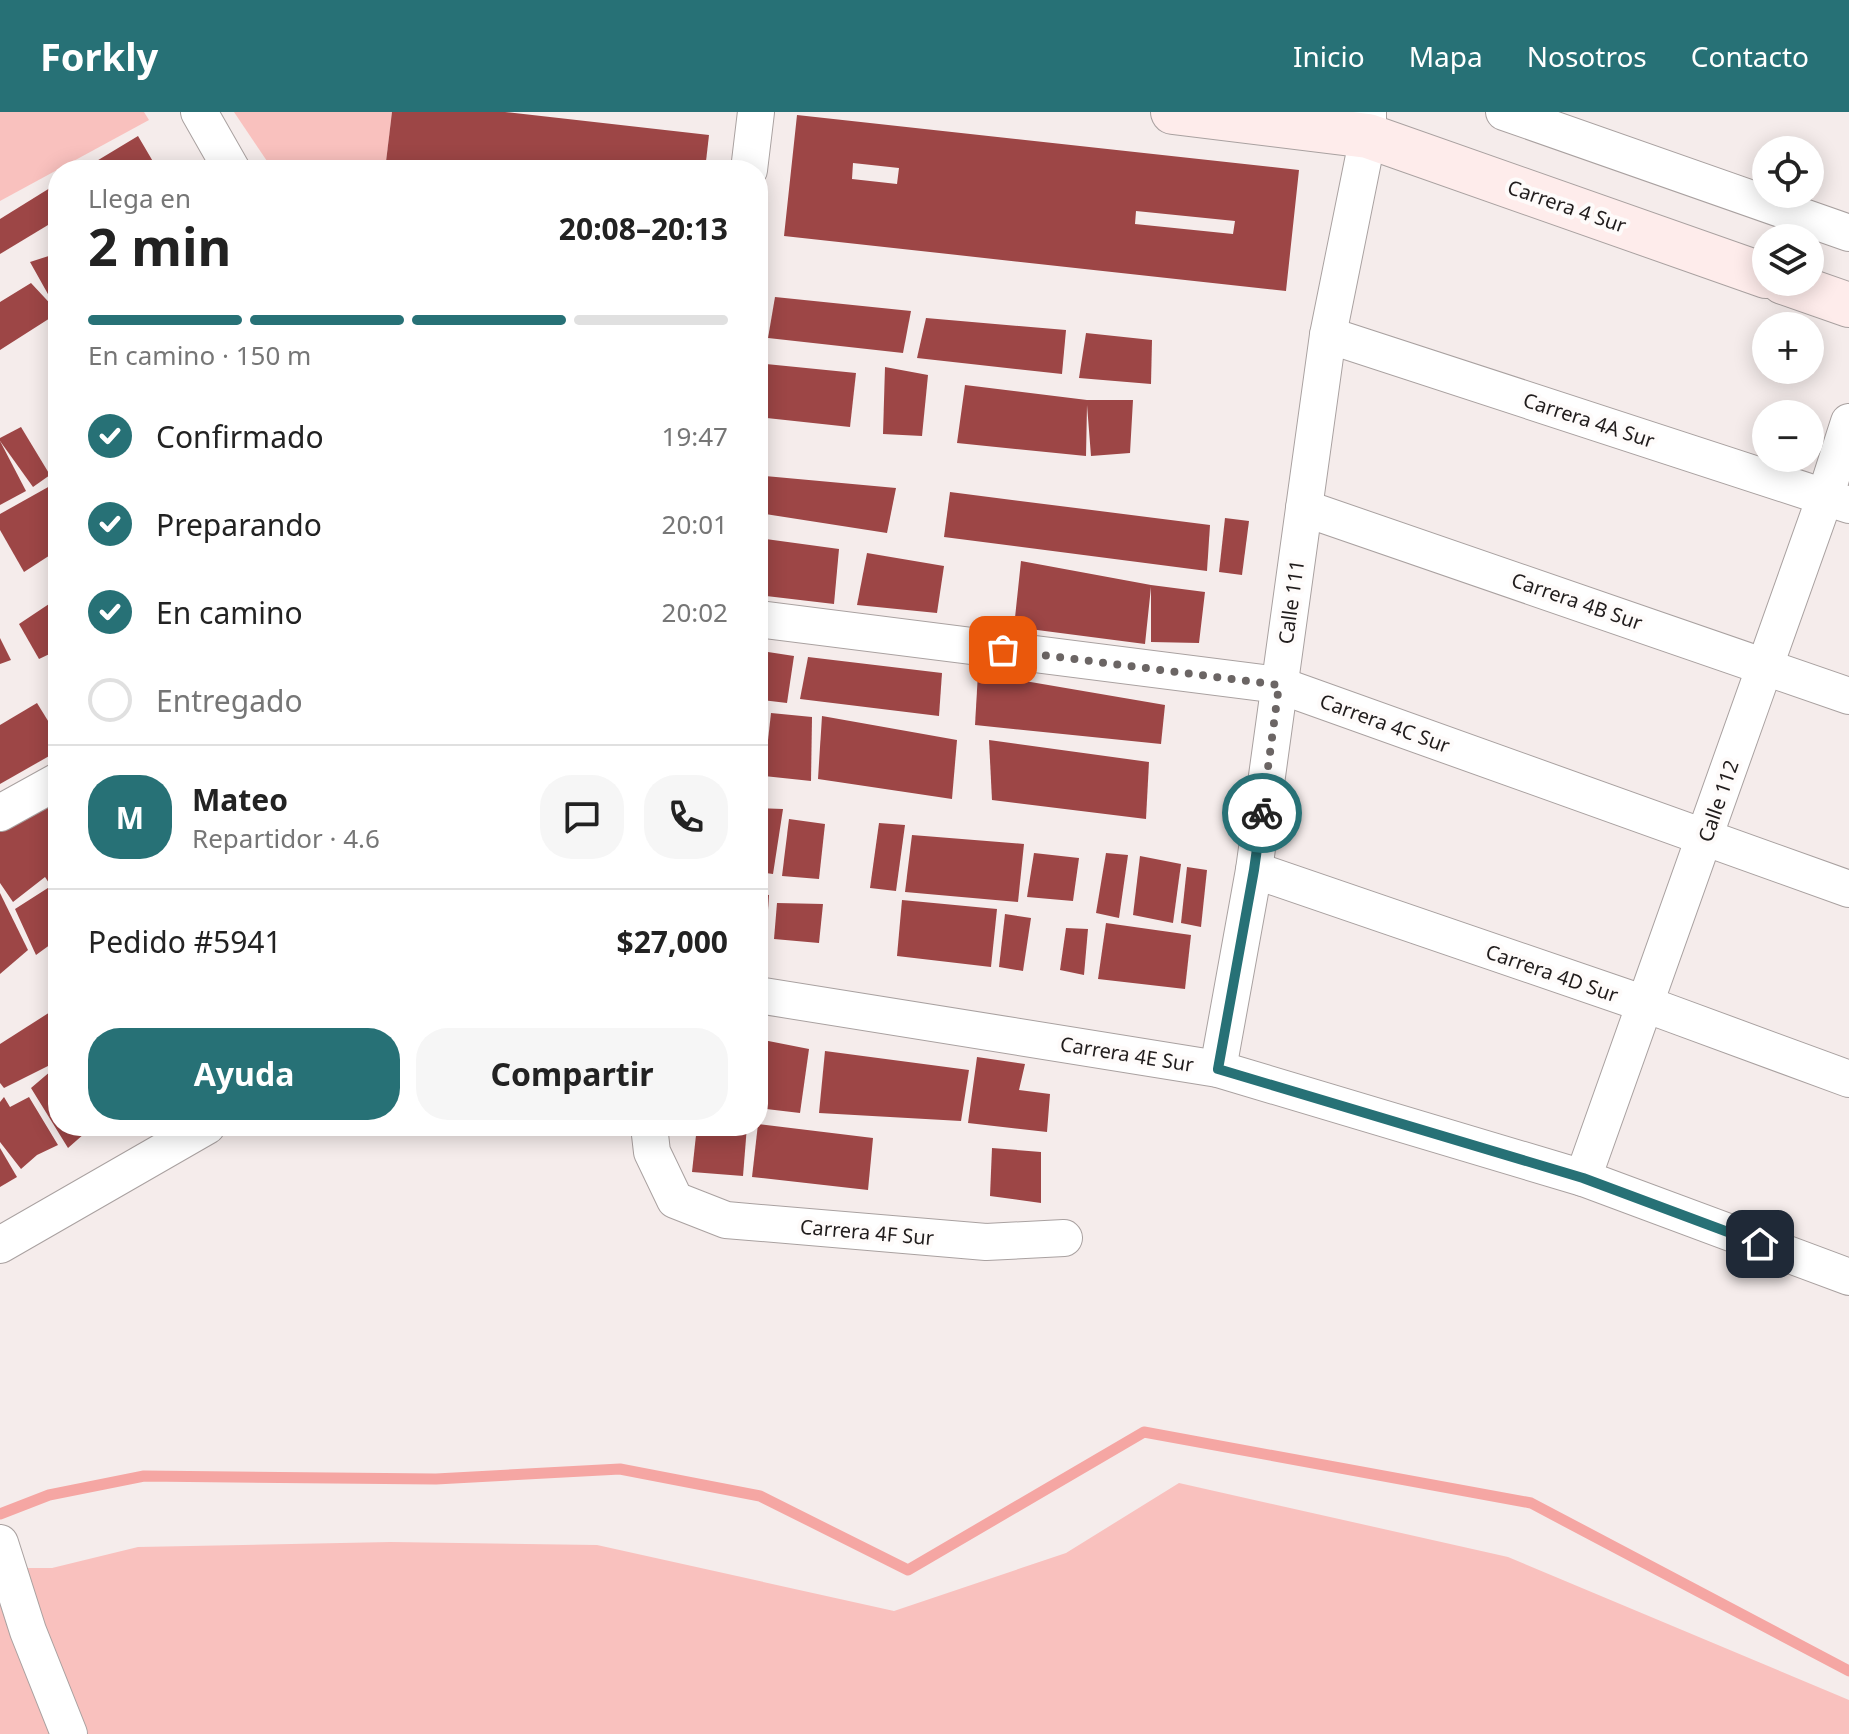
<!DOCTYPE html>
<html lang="es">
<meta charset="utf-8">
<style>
:root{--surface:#fff;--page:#f6f6f6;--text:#222;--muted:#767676;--line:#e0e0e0;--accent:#277176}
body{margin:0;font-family:"Noto Sans",sans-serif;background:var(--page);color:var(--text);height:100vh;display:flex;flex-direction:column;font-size:30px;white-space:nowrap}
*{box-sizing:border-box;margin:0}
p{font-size:26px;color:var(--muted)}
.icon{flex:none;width:44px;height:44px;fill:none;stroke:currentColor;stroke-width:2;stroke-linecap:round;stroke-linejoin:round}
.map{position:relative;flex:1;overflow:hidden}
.sheet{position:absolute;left:48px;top:48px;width:720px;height:976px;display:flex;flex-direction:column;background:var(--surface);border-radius:32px;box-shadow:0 4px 20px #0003}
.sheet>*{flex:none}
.buttons{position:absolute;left:1752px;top:24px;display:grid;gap:16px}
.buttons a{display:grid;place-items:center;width:72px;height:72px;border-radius:50%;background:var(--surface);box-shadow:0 4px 20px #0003;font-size:40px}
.pin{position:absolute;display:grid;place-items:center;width:68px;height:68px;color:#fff;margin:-34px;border-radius:16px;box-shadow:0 4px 12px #0006}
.courier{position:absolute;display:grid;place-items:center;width:80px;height:80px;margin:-40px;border:6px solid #277176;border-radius:50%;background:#fff;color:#222;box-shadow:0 2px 10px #0007}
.headline em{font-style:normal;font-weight:700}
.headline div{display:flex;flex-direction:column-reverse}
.headline{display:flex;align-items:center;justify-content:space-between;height:136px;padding:0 40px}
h1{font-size:52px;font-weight:700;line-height:60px}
.bar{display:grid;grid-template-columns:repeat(4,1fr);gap:12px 8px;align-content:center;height:96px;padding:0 40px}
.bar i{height:10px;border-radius:6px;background:var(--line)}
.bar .current{background:var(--accent)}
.bar p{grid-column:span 4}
.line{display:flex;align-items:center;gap:20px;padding:0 40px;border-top:2px solid var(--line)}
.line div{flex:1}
.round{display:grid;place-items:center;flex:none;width:84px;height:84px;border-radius:32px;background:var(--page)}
ol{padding:0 40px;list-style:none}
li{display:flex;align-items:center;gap:24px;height:88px}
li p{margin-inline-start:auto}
li .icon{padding:8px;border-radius:50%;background:var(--accent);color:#fff;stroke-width:4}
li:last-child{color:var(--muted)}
li i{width:44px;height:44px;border:4px solid var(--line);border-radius:50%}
.action{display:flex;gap:16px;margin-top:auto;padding:16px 40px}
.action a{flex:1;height:92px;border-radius:32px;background:var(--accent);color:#fff;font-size:32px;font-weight:700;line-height:92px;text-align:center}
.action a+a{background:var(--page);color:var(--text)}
header{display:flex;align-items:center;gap:48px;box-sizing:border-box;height:112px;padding:0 40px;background:var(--accent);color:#fff}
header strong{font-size:38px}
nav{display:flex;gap:44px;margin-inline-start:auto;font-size:28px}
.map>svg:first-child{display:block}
</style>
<header>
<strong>Forkly</strong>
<nav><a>Inicio</a><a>Mapa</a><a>Nosotros</a><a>Contacto</a></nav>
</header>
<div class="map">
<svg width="1849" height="1622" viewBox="0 0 1849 1622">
<rect width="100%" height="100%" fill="#f5eceb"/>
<g fill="#f9c1be">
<path d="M0,0H144L149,8L0,89Z"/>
<path d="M234,0H392L385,58H273Z"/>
<path d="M1179,1371L1508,1445L1849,1588V1622H0V1456H52L138,1435L391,1430L597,1433L894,1499L1066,1441Z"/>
</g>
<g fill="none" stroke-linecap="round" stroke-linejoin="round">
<path stroke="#f5a6a3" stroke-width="11" d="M0,1402L49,1383L144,1364L436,1367L620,1357L760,1384L908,1458L1144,1320L1531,1391L1849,1559"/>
</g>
<g fill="#9d4646" fill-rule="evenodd">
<path d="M392,0H505L709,23L705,58H385Z"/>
<path d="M797,3L1299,58L1286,179L784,124ZM853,51L899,56L897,72L852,67ZM1136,99L1235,109L1233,122L1135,112Z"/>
<path d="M138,24L158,58H80L90,53Z"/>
<path d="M58,71V107L0,142V107Z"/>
<path d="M58,141V201L0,238V190L31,171L58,200L30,150Z"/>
<path d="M775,185L911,199L903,241L768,226Z"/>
<path d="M926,206L1066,218L1062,262L917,246Z"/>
<path d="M1086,221L1152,228L1151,272L1079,266Z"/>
<path d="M766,252L856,261L850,315L758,305Z"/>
<path d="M885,255L928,263L922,324L883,322Z"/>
<path d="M965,273L1087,288H1133L1130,341L1091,344L1087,293L1086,344L957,331Z"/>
<path d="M21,315L50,363L33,375L0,329V326Z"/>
<path d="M0,329L26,379L0,393Z"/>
<path d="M765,364L896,376L887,421L758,401V384Z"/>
<path d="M50,374L58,389V438L24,460L0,418V402Z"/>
<path d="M950,380L1210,413L1207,459L944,425Z"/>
<path d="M1225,406L1249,409L1242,463L1219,460Z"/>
<path d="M758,426L839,437L834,492L758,483Z"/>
<path d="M867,441L944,454L937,501L857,493Z"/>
<path d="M1021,449L1151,473L1205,480L1199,531L1151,530V475L1145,532L1014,515Z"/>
<path d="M58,486V538L39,547L19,512Z"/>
<path d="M0,526L11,548L0,552Z"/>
<path d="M768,540L794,544L787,591L762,588Z"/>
<path d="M808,545L942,561L939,604L800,587Z"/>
<path d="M978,561L1165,593L1161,632L975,613Z"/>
<path d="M37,591L58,625V639L0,672V613Z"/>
<path d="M771,601L812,605L811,669L764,664Z"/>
<path d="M822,604L957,628L952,687L818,667Z"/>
<path d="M989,628L1149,650L1146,707L992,688Z"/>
<path d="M58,682V711L52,719L58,734V756L48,763L58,759V827L36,843L15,797L51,774L45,765L13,790L0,771V719Z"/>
<path d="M758,696L783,697L773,762L758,760Z"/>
<path d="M789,707L825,712L819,767L782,764Z"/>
<path d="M879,711L905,713L896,779L870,776Z"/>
<path d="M912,723L1024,732L1018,790L905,780Z"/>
<path d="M1034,741L1079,746L1073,789L1027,785Z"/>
<path d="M1106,741L1128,743L1119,806L1096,801Z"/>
<path d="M1140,744L1181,752L1173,811L1133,803Z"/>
<path d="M1187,755L1207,758L1201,815L1181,811Z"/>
<path d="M0,781L28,838L0,862Z"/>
<path d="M758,782L769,783L766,829L758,828Z"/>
<path d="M902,788L997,797L991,855L897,844Z"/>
<path d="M777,791L823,792L819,831L774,827Z"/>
<path d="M1005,802L1031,806L1023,859L999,855Z"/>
<path d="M1106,811L1191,823L1185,877L1098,867Z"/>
<path d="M1066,816L1088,817L1084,863L1060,858Z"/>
<path d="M58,895V949L4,976L0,971V932Z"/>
<path d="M758,927L809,937L800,1001L758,996Z"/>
<path d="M825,939L969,958L961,1009L819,1001Z"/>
<path d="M977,945L1025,952L1019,978L1050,982L1047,1020L968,1011Z"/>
<path d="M58,953V1014H93L68,1036L31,976Z"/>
<path d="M4,985L10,995L29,985L58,1033L37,1043L21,1057L0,1030V990Z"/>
<path d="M758,1012L873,1026L868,1078L752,1065Z"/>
<path d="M697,1014H747L743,1064L692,1060Z"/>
<path d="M0,1036L17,1065L0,1075Z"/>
<path d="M992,1036L1041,1040V1091L990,1084Z"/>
</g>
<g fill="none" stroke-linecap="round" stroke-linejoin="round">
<g stroke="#a9a1a0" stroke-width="38">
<g id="street">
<path d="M199,0L232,58"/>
<path d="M1504,0L1849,121"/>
<path d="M749,58L756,0"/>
<path d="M1328,223L1849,393"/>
<path d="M1304,396L1849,584"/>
<path d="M758,507L1279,573L1849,777"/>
<path d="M0,701L58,669"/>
<path d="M1254,758L1645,892L1849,967"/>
<path d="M758,883L1218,957L1583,1066L1849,1165"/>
<path d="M1218,957L1254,758L1328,223L1368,24V0"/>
<path d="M649,1014L652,1040L675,1088L726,1108L986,1130L1064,1126"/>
<path d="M1583,1066L1825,385L1849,310"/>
<path d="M0,1133L207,1014"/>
<path d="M0,1431L28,1519L69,1622"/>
</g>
</g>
<g stroke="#a9a1a0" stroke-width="46">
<g id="secondary">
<path d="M1173,0L1368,24L1766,164"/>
<path d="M1783,170L1849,193"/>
</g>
</g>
<use href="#street" stroke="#fff" stroke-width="36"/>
<use href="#secondary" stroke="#feeceb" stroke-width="44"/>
</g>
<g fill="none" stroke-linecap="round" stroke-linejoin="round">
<path stroke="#6b6564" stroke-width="8" stroke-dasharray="0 14.4" d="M1003,538L1279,573L1262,701"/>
<path stroke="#277176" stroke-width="10" d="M1262,701L1254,758L1218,957L1583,1066L1760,1132"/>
</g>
<g text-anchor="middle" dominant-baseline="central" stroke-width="8" stroke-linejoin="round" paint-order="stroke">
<g font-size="20" fill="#201c1c" stroke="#fefbfa">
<text transform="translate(1567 94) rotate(19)">Carrera 4 Sur</text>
<text transform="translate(1589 308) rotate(18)">Carrera 4A Sur</text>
<text transform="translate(1577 489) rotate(19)">Carrera 4B Sur</text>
<text transform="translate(1291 490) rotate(-82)">Calle 111</text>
<text transform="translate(1385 611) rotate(20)">Carrera 4C Sur</text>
<text transform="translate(1718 689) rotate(-71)">Calle 112</text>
<text transform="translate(1552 861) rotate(19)">Carrera 4D Sur</text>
<text transform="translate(1127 942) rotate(9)">Carrera 4E Sur</text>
<text transform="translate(867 1120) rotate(5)">Carrera 4F Sur</text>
</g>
</g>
</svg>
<div class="buttons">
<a><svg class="icon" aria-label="locate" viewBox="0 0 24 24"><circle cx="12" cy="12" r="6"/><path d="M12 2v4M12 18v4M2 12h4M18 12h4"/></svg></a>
<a><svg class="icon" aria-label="layers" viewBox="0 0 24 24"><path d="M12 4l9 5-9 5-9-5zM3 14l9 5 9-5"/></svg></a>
<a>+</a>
<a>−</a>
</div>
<div class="pin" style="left:1003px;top:538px;background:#ea580c"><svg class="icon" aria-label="bag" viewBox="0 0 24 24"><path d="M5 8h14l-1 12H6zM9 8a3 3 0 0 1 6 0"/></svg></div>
<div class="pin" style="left:1760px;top:1132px;background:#1f2937"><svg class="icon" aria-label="home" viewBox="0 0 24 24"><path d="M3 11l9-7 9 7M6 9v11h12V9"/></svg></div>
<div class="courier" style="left:1262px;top:701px"><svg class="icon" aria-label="bike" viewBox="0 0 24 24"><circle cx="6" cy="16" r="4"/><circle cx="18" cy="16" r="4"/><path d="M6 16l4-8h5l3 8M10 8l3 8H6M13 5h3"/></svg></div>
<section class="sheet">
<div class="headline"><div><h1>2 min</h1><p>Llega en</p></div><em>20:08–20:13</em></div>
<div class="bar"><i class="current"></i><i class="current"></i><i class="current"></i><i></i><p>En camino · 150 m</p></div>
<ol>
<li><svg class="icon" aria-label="check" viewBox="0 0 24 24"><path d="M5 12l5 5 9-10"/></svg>Confirmado<p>19:47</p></li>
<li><svg class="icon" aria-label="check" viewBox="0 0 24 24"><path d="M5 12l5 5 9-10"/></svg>Preparando<p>20:01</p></li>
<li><svg class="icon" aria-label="check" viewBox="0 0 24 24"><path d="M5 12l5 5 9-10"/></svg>En camino<p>20:02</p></li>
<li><i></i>Entregado</li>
</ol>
<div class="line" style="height:144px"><b class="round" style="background:var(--accent);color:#fff">M</b><div><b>Mateo</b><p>Repartidor · 4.6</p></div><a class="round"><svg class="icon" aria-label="chat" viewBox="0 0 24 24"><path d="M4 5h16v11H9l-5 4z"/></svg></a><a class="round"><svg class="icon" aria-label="phone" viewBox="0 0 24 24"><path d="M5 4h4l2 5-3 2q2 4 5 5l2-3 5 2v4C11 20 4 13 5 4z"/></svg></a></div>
<div class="line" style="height:104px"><div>Pedido #5941</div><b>$27,000</b></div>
<div class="action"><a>Ayuda</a><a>Compartir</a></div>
</section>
</div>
